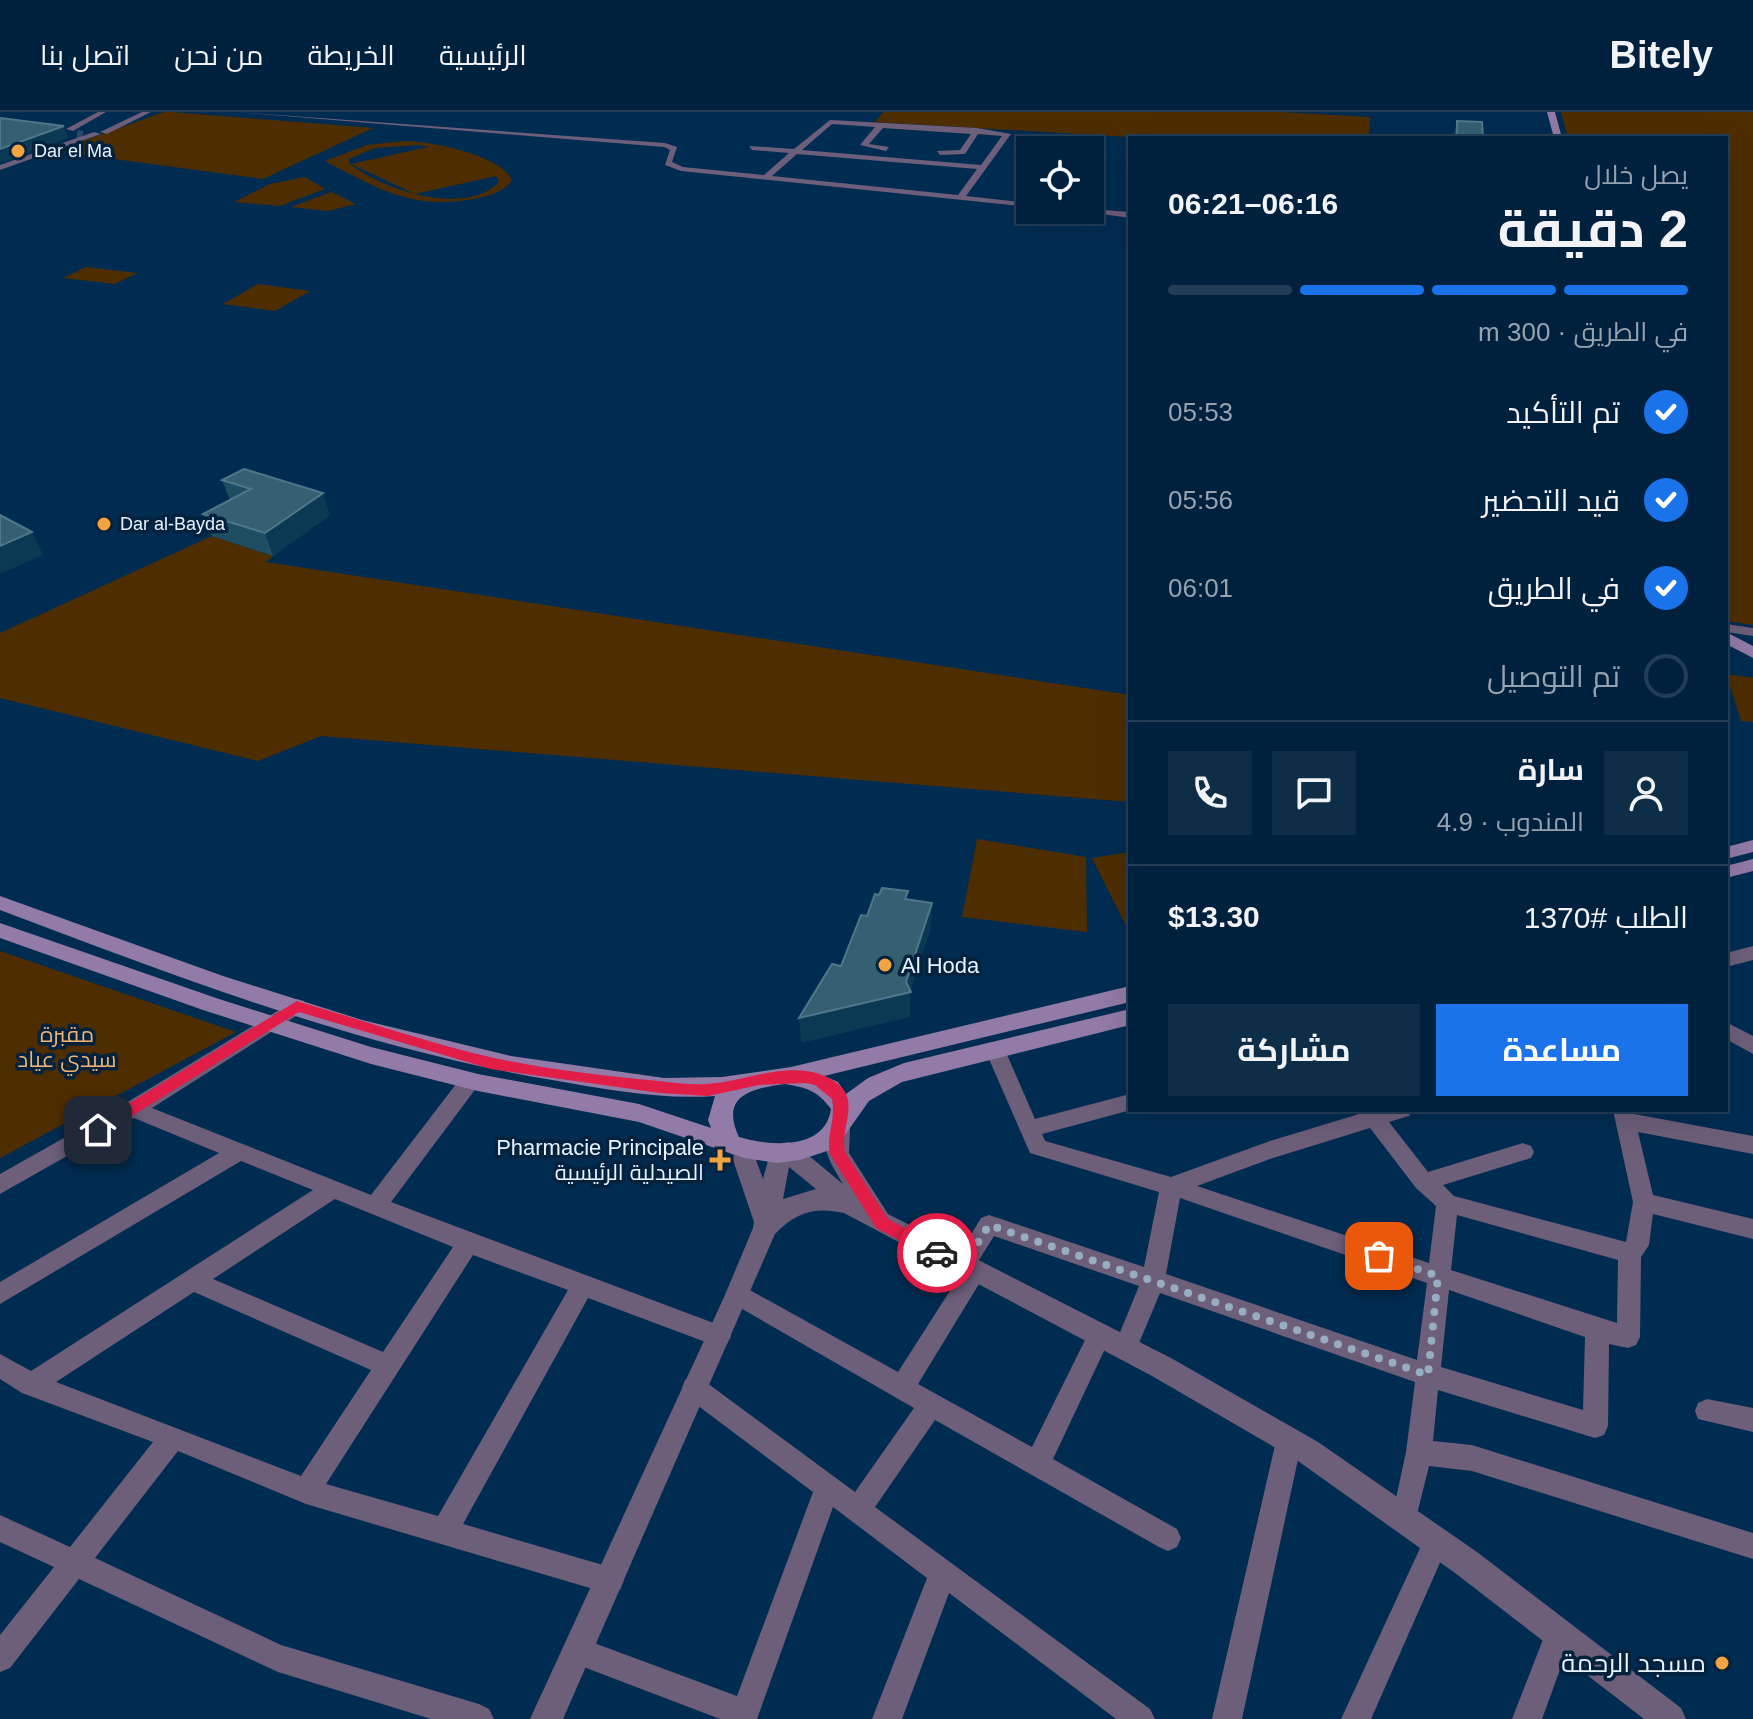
<!DOCTYPE html>
<html lang="ar">
<meta charset="utf-8">
<style>
:root{--surface:#00213d;--page:#0e2e48;--text:#f1f3f6;--muted:#95a3b0;--line:#223e57;--accent:#1a73e8}
body{margin:0;font-family:Arial,Cairo,sans-serif;background:var(--page);color:var(--text);direction:rtl;height:100vh;display:flex;flex-direction:column;font-size:30px;white-space:nowrap}
*{box-sizing:border-box;margin:0}
p{font-size:26px;color:var(--muted)}
.icon{flex:none;width:44px;height:44px;fill:none;stroke:currentColor;stroke-width:2;stroke-linecap:round;stroke-linejoin:round}
.map{position:relative;flex:1;overflow:hidden;direction:ltr}
.sheet{position:absolute;left:1128px;top:24px;width:600px;height:976px;display:flex;flex-direction:column;background:var(--surface);border-radius:0px;box-shadow:0 8px 32px #0002,0 0 0 2px var(--line);direction:rtl}
.sheet>*{flex:none}
.buttons{position:absolute;left:1016px;top:24px;display:grid;gap:16px}
.buttons a{display:grid;place-items:center;width:88px;height:88px;border-radius:0px;background:var(--surface);box-shadow:0 8px 32px #0002,0 0 0 2px var(--line);font-size:40px}
.pin{position:absolute;display:grid;place-items:center;width:68px;height:68px;color:#fff;margin:-34px;border-radius:16px;box-shadow:0 4px 12px #0006}
.courier{position:absolute;display:grid;place-items:center;width:80px;height:80px;margin:-40px;border:6px solid #e11d48;border-radius:50%;background:#fff;color:#222;box-shadow:0 2px 10px #0007}
.overview em{font-style:normal;font-weight:700}
.overview div{display:flex;flex-direction:column-reverse}
.overview{display:flex;align-items:center;justify-content:space-between;height:136px;padding:0 40px}
h1{font-size:52px;font-weight:700;line-height:60px}
.bar{display:grid;grid-template-columns:repeat(4,1fr);gap:12px 8px;align-content:center;height:96px;padding:0 40px}
.bar i{height:10px;border-radius:6px;background:var(--line)}
.bar .current{background:var(--accent)}
.bar p{grid-column:span 4}
.line{display:flex;align-items:center;gap:20px;padding:0 40px;border-top:2px solid var(--line)}
.line div{flex:1}
.round{display:grid;place-items:center;flex:none;width:84px;height:84px;border-radius:0px;background:var(--page)}
ol{padding:0 40px;list-style:none}
li{display:flex;align-items:center;gap:24px;height:88px}
li p{margin-inline-start:auto}
li .icon{padding:8px;border-radius:50%;background:var(--accent);color:#fff;stroke-width:4}
li:last-child{color:var(--muted)}
li i{width:44px;height:44px;border:4px solid var(--line);border-radius:50%}
.primary-button{display:flex;gap:16px;margin-top:auto;padding:16px 40px}
.primary-button a{flex:1;height:92px;border-radius:0px;background:var(--accent);color:#fff;font-size:32px;font-weight:700;line-height:92px;text-align:center}
.primary-button a+a{background:var(--page);color:var(--text)}
header{display:flex;align-items:center;gap:48px;box-sizing:border-box;height:112px;padding:0 40px;background:var(--surface);border-bottom:2px solid var(--line)}
header strong{font-size:38px}
nav{display:flex;gap:44px;margin-inline-start:auto;font-size:28px}
.map>svg:first-child{display:block}
</style>
<header>
<strong>Bitely</strong>
<nav><a>الرئيسية</a><a>الخريطة</a><a>من نحن</a><a>اتصل بنا</a></nav>
</header>
<div class="map">
<svg width="1753" height="1607" viewBox="0 0 1753 1607">
<rect width="100%" height="100%" fill="#002c51"/>
<g fill="#4e2e00" fill-rule="evenodd">
<path d="M164,0H172L373,16L263,67L55,39Z"/>
<path d="M883,0H1281L1370,5L1369,26H1145L875,10Z"/>
<path d="M1561,0H1753V513L1726,509V26H1568Z"/>
<path d="M404,29C430,29 501,43 512,68C504,81 488,84 474,87C412,98 378,77 325,49L367,33ZM418,33L429,35H428L351,52L415,82L496,64L499,70C465,106 380,77 349,51V47L375,36Z"/>
<path d="M305,65L325,77L280,94L234,90L270,72Z"/>
<path d="M331,80L356,92L328,99L291,95Z"/>
<path d="M86,155L137,161L115,172L63,166Z"/>
<path d="M258,172L310,179L275,199L223,192Z"/>
<path d="M212,424L273,444L266,450L1130,583V690L321,624L258,649L0,586V521Z"/>
<path d="M1726,562L1753,566V610L1741,609Z"/>
<path d="M977,727L1086,745L1087,820L962,805Z"/>
<path d="M1130,740V822L1092,746Z"/>
<path d="M0,839L236,920L0,1046Z"/>
</g>
<g fill="none" stroke-linecap="round" stroke-linejoin="round">
<path stroke="#234a6b" stroke-width="8" stroke-dasharray="8 4" stroke-linecap="butt" d="M77,22L83,23"/>
<g fill="#6d5e7a" fill-rule="evenodd">
<path d="M98,0H106L73,19L66,17Z"/>
<path d="M142,0H151L107,22L100,20Z"/>
<path d="M236,0L665,31L677,35L672,50L683,55L764,63L789,41L752,38L749,34L794,37L830,8L977,16L1011,22L966,84L1030,91V95L681,59L665,53L670,38L664,35ZM832,12L875,15L860,33L886,39L889,35L869,32L883,16L971,22L960,38L937,39L940,43L965,42L978,22L1002,24L981,53L802,38ZM797,42L977,57L958,83L772,64Z"/>
<path d="M94,20L101,22L0,58V53Z"/>
<path d="M1090,97L1130,100V106L1074,98Z"/>
<path d="M1726,512L1753,516V524L1726,520Z"/>
<path d="M1753,834V848L1726,855V841Z"/>
<path d="M297,887L304,889L307,894L304,899L152,996L371,1083L463,963L470,961L477,963L480,969L477,975L391,1090L727,1216L731,1224L727,1232L719,1235L588,1186L463,1412L620,1458L624,1468L620,1478L610,1482L306,1392L178,1339L95,1446L281,1533L479,1592L489,1597L494,1607H431L278,1560L79,1467L10,1556L0,1560V1523L54,1455L0,1430V1403L70,1435L153,1330L22,1281L0,1267V1242L31,1259L313,1078L241,1049L0,1192V1170L219,1041L134,1006L0,1082V1062L126,991ZM335,1087L453,1135L383,1240L213,1167ZM473,1143L568,1178L438,1404L326,1372ZM194,1180L371,1258L301,1364L56,1270Z"/>
<path d="M1726,910L1753,924V942L1726,927Z"/>
<path d="M995,930L1002,933L1005,938L1035,1007L1130,982L1131,998L1042,1022L1045,1029L1171,1065L1270,1029L1359,1002L1358,998H1412L1409,1004L1389,1010L1428,1060L1523,1031L1531,1034L1534,1040L1531,1046L1443,1073L1454,1084L1626,1130L1633,1090L1613,998H1633L1634,1002L1753,1024V1042L1638,1020L1653,1083L1753,1107V1127L1653,1102L1649,1133L1641,1145L1640,1225L1636,1233L1628,1236L1609,1232L1608,1314L1604,1323L1595,1326L1438,1278L1433,1329L1472,1333L1753,1421V1447L1472,1359L1429,1354L1414,1414L1405,1418L1396,1414L1392,1405L1406,1340L1415,1270L1160,1181L1134,1243L1126,1246L1118,1243L1114,1235L1139,1174L994,1124L977,1151L982,1153L985,1160L982,1167L918,1272L1032,1335L1092,1214L1100,1211L1108,1214L1112,1222L1053,1347L1177,1417L1181,1426L1177,1435L1168,1439L1159,1435L935,1308L875,1395L1150,1597L1155,1607H1116L949,1481L902,1607H872L927,1466L833,1395L757,1607H720L568,1549L564,1539L568,1529L578,1525L737,1584L813,1380L685,1284L682,1276L685,1268L694,1264L703,1268L855,1380L914,1296L730,1190L726,1183L730,1176L738,1173L746,1176L898,1260L960,1163L955,1161L952,1154L981,1106L989,1103L1144,1155L1159,1080L1030,1041L985,938L988,933ZM1370,1016L1416,1076L1436,1094L1429,1151L1197,1074L1273,1046ZM1180,1086L1427,1171L1417,1248L1166,1162ZM1457,1103L1618,1148L1617,1211L1451,1158ZM1449,1178L1585,1225L1583,1298L1441,1255Z"/>
<path d="M1707,1287L1753,1296V1320L1698,1307L1695,1299L1698,1291Z"/>
<path d="M1289,1317L1298,1320L1302,1329L1242,1607H1212L1276,1329L1280,1320Z"/>
<path d="M1437,1415L1446,1419L1450,1428L1371,1607H1341L1428,1419Z"/>
<path d="M1559,1508L1569,1512L1573,1522L1542,1607H1512L1549,1512Z"/>
</g>
<path fill="#6d5e7a" fill-rule="evenodd" d="M838,1008L846,1010L850,1017L849,1041L888,1102L1171,1246L1318,1330L1477,1440L1681,1596L1686,1607H1644L1455,1461L1298,1349L1152,1264L844,1101C814,1094 795,1101 775,1122L563,1607H530L725,1183L753,1116L754,1110L729,1036L733,1029L741,1026L749,1029L763,1067L772,1034L788,1030L796,1033L843,1072C831,1052 818,1034 830,1010ZM789,1055L816,1077L783,1087Z"/>
<g fill="#927ba6" fill-rule="evenodd">
<path d="M1547,0H1555L1562,26H1554Z"/>
<path d="M1726,520L1753,534V546L1726,532Z"/>
<path d="M1753,728V740L1726,747V735Z"/>
<path d="M1753,747V759L1726,766V754Z"/>
<path d="M0,784L223,864L362,908L511,944L664,966L722,965L791,955L1130,874V890L824,964L838,970L846,982L868,966L904,951L1130,897V913L902,970L869,989L845,1023L830,1038L800,1048L777,1051L744,1046L639,1010L478,979L371,952L203,898L0,826V811L219,887L371,935L478,962L639,992L711,1016L708,1008L715,984C660,988 605,977 552,968C361,936 180,866 0,798ZM784,972C806,975 818,979 831,997C825,1039 770,1034 739,1025C720,984 750,977 784,972Z"/>
</g>
</g>
<g fill="#1e4e61">
<path d="M1457,9L1483,26H1453Z"/>
<path d="M222,368L330,403L273,444L212,424L203,402L230,388Z"/>
</g>
<g fill="#093953">
<path d="M64,14L68,26L0,51V37Z"/>
<path d="M323,381L330,403L273,444L265,421Z"/>
<path d="M32,420L43,443L0,462V434Z"/>
<path d="M932,791L931,816L910,880V905L801,931L799,906L906,870Z"/>
</g>
<g fill="#346072" stroke="#507788" stroke-width="2">
<path d="M0,6L64,14L0,37Z"/>
<path d="M1457,9L1482,10L1483,26H1457Z"/>
<path d="M244,357L323,381L265,421L203,402L251,377L222,368Z"/>
<path d="M0,403L32,420L0,434Z"/>
<path d="M882,776L908,779L905,787L932,791L906,870L911,880L799,906L832,852L841,854L861,803L867,804L875,782L879,783Z"/>
</g>
<path fill="#e11d48" d="M297,889C361,908 425,930 490,945C544,957 603,964 659,969C674,971 692,973 707,972C744,970 785,949 822,963C868,981 839,1011 845,1040L888,1107L943,1136L945,1141L937,1148L876,1116L830,1042C826,1021 836,1010 832,987L815,973L806,971L759,973L708,984L660,981L491,957L299,900L103,1022H92V1014Z"/>
<g fill="none" stroke-linecap="round" stroke-linejoin="round">
<path stroke="#96adc2" stroke-width="8" stroke-dasharray="0 14.4" d="M937,1141L963,1154L989,1113L1428,1263L1438,1164L1379,1144"/>
</g>
<g fill="#f3a442" stroke="#04223d" stroke-width="3">
<circle cx="18" cy="39" r="8"/>
<circle cx="104" cy="412" r="8"/>
<circle cx="885" cy="853" r="8"/>
<path d="M716 1036h8v8h8v8h-8v8h-8v-8h-8v-8h8z"/>
<circle cx="1722" cy="1551" r="8"/>
</g>
<g text-anchor="middle" dominant-baseline="central" stroke-width="7" stroke-linejoin="round" paint-order="stroke">
<g font-size="18" fill="#e7f3ff" stroke="#04223d" text-anchor="start">
<text x="34" y="39">Dar el Ma</text>
<text x="120" y="412">Dar al-Bayda</text>
</g>
<g font-size="22" fill="#e7f3ff" stroke="#04223d" text-anchor="start">
<text x="901" y="853">Al Hoda</text>
<text x="704" y="1035" text-anchor="end">Pharmacie Principale<tspan x="704" dy="25">الصيدلية الرئيسية</tspan></text>
</g>
<g font-size="22" fill="#f1b571" stroke="#04223d">
<text x="67" y="922">مقبرة<tspan x="67" dy="25">سيدي عياد</tspan></text>
</g>
<g font-size="26" fill="#e7f3ff" stroke="#04223d" text-anchor="end">
<text x="1706" y="1551">مسجد الرحمة</text>
</g>
</g>
</svg>
<div class="buttons">
<a><svg class="icon" aria-label="locate" viewBox="0 0 24 24"><circle cx="12" cy="12" r="6"/><path d="M12 2v4M12 18v4M2 12h4M18 12h4"/></svg></a>
</div>
<div class="pin" style="left:1379px;top:1144px;background:#ea580c"><svg class="icon" aria-label="bag" viewBox="0 0 24 24"><path d="M5 8h14l-1 12H6zM9 8a3 3 0 0 1 6 0"/></svg></div>
<div class="pin" style="left:98px;top:1018px;background:#1f2937"><svg class="icon" aria-label="home" viewBox="0 0 24 24"><path d="M3 11l9-7 9 7M6 9v11h12V9"/></svg></div>
<div class="courier" style="left:937px;top:1141px"><svg class="icon" aria-label="car" viewBox="0 0 24 24"><path d="M5 17H2v-5l4-1 3-4h7l3 4 3 1v5h-3M9 17h6M6 11h13"/><circle cx="7" cy="17" r="2"/><circle cx="17" cy="17" r="2"/></svg></div>
<section class="sheet">
<div class="overview"><div><h1>2 دقيقة</h1><p>يصل خلال</p></div><em>06:16–06:21</em></div>
<div class="bar"><i class="current"></i><i class="current"></i><i class="current"></i><i></i><p>في الطريق · 300 m</p></div>
<ol>
<li><svg class="icon" aria-label="check" viewBox="0 0 24 24"><path d="M5 12l5 5 9-10"/></svg>تم التأكيد<p>05:53</p></li>
<li><svg class="icon" aria-label="check" viewBox="0 0 24 24"><path d="M5 12l5 5 9-10"/></svg>قيد التحضير<p>05:56</p></li>
<li><svg class="icon" aria-label="check" viewBox="0 0 24 24"><path d="M5 12l5 5 9-10"/></svg>في الطريق<p>06:01</p></li>
<li><i></i>تم التوصيل</li>
</ol>
<div class="line" style="height:144px"><a class="round"><svg class="icon" aria-label="person" viewBox="0 0 24 24"><circle cx="12" cy="8" r="4"/><path d="M4 21q1-7 8-7t8 7"/></svg></a><div><b>سارة</b><p>المندوب · 4.9</p></div><a class="round"><svg class="icon" aria-label="chat" viewBox="0 0 24 24"><path d="M4 5h16v11H9l-5 4z"/></svg></a><a class="round"><svg class="icon" aria-label="phone" viewBox="0 0 24 24"><path d="M5 4h4l2 5-3 2q2 4 5 5l2-3 5 2v4C11 20 4 13 5 4z"/></svg></a></div>
<div class="line" style="height:104px"><div>الطلب #1370</div><b>$13.30</b></div>
<div class="primary-button"><a>مساعدة</a><a>مشاركة</a></div>
</section>
</div>
